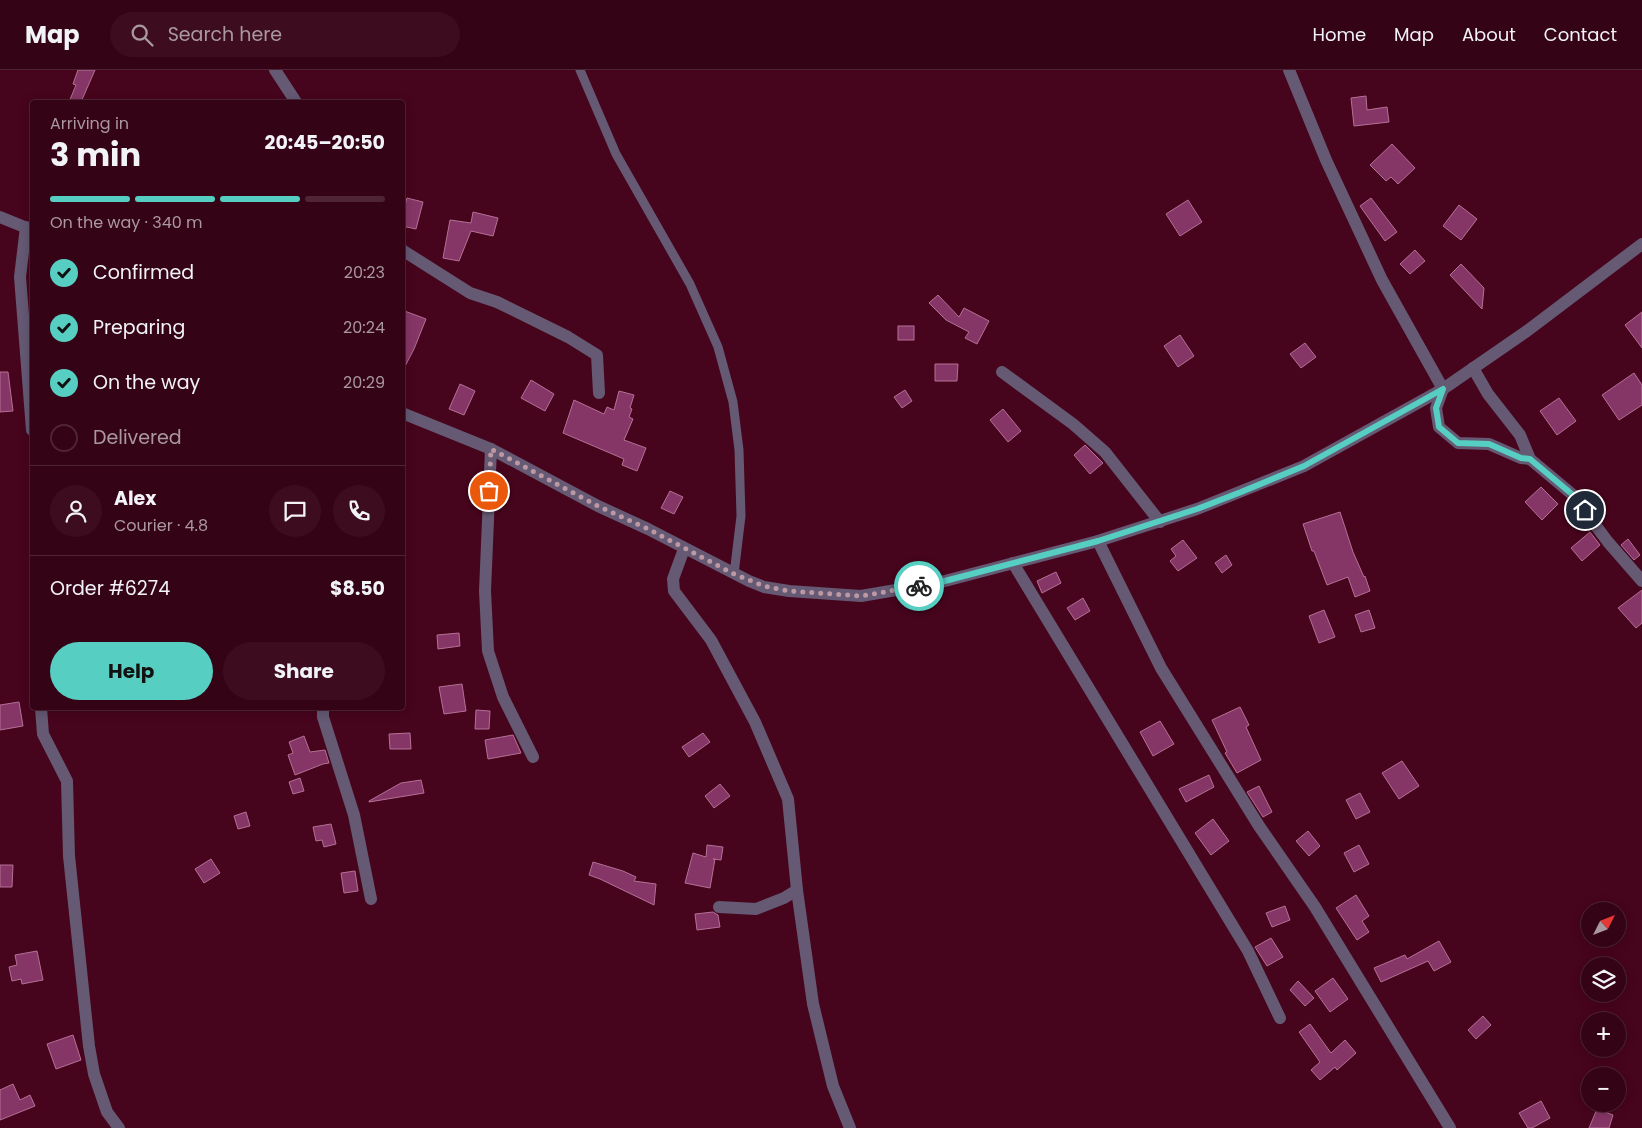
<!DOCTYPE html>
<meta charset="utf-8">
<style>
:root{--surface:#350316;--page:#3d0d1f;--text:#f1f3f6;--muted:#aa98a1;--line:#4f2535;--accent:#57cec2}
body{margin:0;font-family:Poppins,sans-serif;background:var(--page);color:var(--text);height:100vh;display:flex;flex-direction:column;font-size:19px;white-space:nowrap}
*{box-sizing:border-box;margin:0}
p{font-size:16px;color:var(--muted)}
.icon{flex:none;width:28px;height:28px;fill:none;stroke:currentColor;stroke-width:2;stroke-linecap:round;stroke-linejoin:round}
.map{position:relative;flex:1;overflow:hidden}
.side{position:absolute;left:30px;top:30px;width:375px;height:610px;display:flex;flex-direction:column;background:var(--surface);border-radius:5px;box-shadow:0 2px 12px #0003,0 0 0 1px var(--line)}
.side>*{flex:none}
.needle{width:32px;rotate:48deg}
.controls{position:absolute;left:1581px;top:832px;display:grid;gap:10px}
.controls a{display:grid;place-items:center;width:45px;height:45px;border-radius:50%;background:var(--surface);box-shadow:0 2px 12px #0003,0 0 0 1px var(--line);font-size:25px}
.pin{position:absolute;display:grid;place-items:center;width:42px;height:42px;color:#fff;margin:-21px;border:2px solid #fff;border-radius:50%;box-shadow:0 1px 5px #0007}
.courier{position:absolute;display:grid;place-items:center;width:50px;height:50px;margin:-25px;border:4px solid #57cec2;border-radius:50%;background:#fff;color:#222;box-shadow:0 1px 6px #0007}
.head em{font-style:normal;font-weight:700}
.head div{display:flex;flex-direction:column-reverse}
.head{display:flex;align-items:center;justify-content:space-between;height:85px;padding:0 20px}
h1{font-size:32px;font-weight:700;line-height:38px}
.bar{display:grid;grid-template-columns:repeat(4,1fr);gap:8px 5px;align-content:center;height:60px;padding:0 20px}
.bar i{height:6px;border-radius:4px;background:var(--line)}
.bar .selected{background:var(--accent)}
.bar p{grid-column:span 4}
.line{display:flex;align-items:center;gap:12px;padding:0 20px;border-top:1px solid var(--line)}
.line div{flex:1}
.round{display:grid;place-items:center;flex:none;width:52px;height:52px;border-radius:26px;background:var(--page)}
ol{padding:0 20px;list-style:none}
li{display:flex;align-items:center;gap:15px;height:55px}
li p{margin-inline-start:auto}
li .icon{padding:5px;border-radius:50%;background:var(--accent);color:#111;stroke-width:4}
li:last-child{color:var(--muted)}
li i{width:28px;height:28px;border:2px solid var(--line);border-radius:50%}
.button{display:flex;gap:10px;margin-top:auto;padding:10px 20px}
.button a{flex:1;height:58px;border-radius:30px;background:var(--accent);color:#111;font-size:20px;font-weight:700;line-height:58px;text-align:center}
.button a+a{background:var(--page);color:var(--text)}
header{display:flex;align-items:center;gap:30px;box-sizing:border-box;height:70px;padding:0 25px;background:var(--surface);border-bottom:1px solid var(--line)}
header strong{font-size:24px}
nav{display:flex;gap:28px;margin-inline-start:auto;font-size:18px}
.search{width:350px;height:45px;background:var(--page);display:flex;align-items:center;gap:12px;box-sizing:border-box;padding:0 18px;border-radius:28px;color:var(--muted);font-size:19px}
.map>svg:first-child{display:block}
</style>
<header>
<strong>Map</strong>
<div class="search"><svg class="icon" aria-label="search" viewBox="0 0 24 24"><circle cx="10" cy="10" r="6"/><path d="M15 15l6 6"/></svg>Search here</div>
<nav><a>Home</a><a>Map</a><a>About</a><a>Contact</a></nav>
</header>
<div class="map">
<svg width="1642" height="1058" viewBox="0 0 1642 1058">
<rect width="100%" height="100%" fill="#47041d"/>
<g fill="#863666" stroke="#b47095">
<path d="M78,0H95L81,32H69L76,15L73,14Z"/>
<path d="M1366,26L1367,40L1387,37L1389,52L1354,56L1351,28Z"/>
<path d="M1392,74L1415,98L1398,114L1391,107L1386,111L1370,95Z"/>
<path d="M407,128L423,132L416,159L402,156V145Z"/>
<path d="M1371,128L1397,162L1385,171L1360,136Z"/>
<path d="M1188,130L1202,152L1180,166L1166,144Z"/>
<path d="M1459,135L1477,149L1461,170L1443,156Z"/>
<path d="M473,142L498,148L493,166L471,161L459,191L443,188L450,150L471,153Z"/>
<path d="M1415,180L1425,191L1410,204L1400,194Z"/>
<path d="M1461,194L1484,218L1482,239L1450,205Z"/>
<path d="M938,225L959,247L964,238L989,251L977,274L965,268L969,262L946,250L929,233Z"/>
<path d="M402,240L426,249L414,279L402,302Z"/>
<path d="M1642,242V278L1625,255Z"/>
<rect x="898" y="256" width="16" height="14"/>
<path d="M1180,265L1194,286L1178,297L1164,276Z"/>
<path d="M1305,273L1316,287L1301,298L1290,284Z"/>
<path d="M935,294H958L957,311H935Z"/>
<path d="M0,302H8L13,341L0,342Z"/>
<path d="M1634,303L1642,315V335L1619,350L1602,325Z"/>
<path d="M531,310L554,324L545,341L521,328Z"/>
<path d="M460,314L475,321L464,345L449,339Z"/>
<path d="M905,320L912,331L902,338L894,327Z"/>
<path d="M619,321L634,325L630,338L632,339L629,347L633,349L624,370L646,378L637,401L622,395L624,389L563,363L574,330L604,344L607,337L614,340Z"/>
<path d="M1559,328L1576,351L1557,365L1540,341Z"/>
<path d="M1003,339L1021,361L1008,372L990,350Z"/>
<path d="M1085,375L1103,393L1090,404L1074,385Z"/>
<path d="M1541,417L1558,434L1542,450L1525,432Z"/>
<path d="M670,421L683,427L674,444L661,438Z"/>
<path d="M1340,442L1353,482L1364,507L1365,506L1370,521L1355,527L1348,507L1327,515L1314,481H1312L1303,454Z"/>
<path d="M1590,462L1600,475L1582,491L1571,478Z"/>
<path d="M1628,469L1640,485L1634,490L1621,475Z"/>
<path d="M1183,470L1197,488L1178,501L1170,491L1176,486L1171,479Z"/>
<path d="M1226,485L1232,495L1222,503L1215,493Z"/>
<path d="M1056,502L1061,513L1042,523L1037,511Z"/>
<path d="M1642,520V553L1636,558L1618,538Z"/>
<path d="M1083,528L1090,541L1075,550L1067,538Z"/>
<path d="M1324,540L1335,567L1319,573L1309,546Z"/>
<path d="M1369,540L1375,558L1361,562L1355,545Z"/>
<path d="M459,563L460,576L438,579L437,565Z"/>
<path d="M462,614L466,641L444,644L439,617Z"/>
<path d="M19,632L23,656L0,660V635Z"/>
<path d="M1240,637L1249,655L1246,657L1261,690L1237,703L1225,683L1227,682L1212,650Z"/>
<path d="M476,640L490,641L489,659H475Z"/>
<path d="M1160,651L1174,674L1153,686L1140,662Z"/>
<path d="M410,663L411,679H390L389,664Z"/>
<path d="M703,663L710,672L689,687L682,677Z"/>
<path d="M513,665L521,683L488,689L485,670Z"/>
<path d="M304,666L310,682L325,680L329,693L323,694L295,705L288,685L293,683L289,672Z"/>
<path d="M1402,691L1419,716L1399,729L1382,703Z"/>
<path d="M1209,705L1214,717L1186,732L1179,719Z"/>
<path d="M300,708L304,721L293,724L289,712Z"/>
<path d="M421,710L424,723L369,732V731L401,713Z"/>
<path d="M720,714L730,726L714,738L705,726Z"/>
<path d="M1259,716L1272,742L1263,747L1247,722Z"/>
<path d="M1360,723L1370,742L1356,749L1346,730Z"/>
<path d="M246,742L250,756L238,759L234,746Z"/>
<path d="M1213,749L1229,771L1211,785L1195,763Z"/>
<path d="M331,754L336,774L324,777L322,770L316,771L313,757Z"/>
<path d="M1308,761L1320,776L1309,786L1296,771Z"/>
<path d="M707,775L723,777L721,790L713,789H715L710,818L685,813L693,783L706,787Z"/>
<path d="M1359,775L1369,794L1354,802L1344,783Z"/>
<path d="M211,789L220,803L204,813L195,799Z"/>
<path d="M593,792L623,801L636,807L634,811L656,814L654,835L600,809L589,805Z"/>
<path d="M0,795H13L12,817H0Z"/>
<path d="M355,801L358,821L344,823L341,803Z"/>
<path d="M1356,825L1369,846L1362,851L1369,862L1357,870L1336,838Z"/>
<path d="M1285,836L1290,850L1272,857L1266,843Z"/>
<path d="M713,842L718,845L720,857L697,860L695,844Z"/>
<path d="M1271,868L1283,887L1267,896L1255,877Z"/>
<path d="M1439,871L1451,892L1434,901L1428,891L1381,912L1374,898L1405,885L1407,889Z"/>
<path d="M37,881L43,910L22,914L21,909L12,911L9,897L17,895L15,885Z"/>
<path d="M1333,908L1348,929L1330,942L1315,921Z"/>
<path d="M1298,911L1314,928L1305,936L1290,920Z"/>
<path d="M1483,946L1491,955L1476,969L1468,960Z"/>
<path d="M1310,954L1331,983L1345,970L1356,983L1337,1000L1335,997L1320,1010L1311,1000L1320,992L1299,962Z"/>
<path d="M73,965L81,990L56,999L47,974Z"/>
<path d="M13,1014L20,1030L30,1025L35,1036L0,1050V1020Z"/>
<path d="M1541,1031L1550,1048L1532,1058H1528L1519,1043Z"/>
<path d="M1597,1039L1613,1045L1609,1058H1589Z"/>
</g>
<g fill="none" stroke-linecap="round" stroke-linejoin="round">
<path stroke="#655973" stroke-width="9" d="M580,0L616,84L690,214L718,277L733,332L739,380L741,446L734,504"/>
<g stroke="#655973" stroke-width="12">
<path d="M275,0L296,32"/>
<path d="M1289,0L1326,90L1382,210L1443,319L1436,338L1439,357L1458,373L1489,374L1521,388L1530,389L1573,425L1608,472L1642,511"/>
<path d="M0,147L32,160"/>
<path d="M26,157L20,207L32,360"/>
<path d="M402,180L470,223L497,232L568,267L597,285L599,323"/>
<path d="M1473,298L1488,324L1520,365L1530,389"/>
<path d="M1002,302L1073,354L1105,382L1160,452"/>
<path d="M402,343L491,379L598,436L648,459L749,511L764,517L789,521L861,526L896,520L941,512L1098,471L1197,439L1304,396L1443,319L1527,261L1642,174"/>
<path d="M491,379L485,521L488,581L503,627L533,687"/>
<path d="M1098,471L1161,598L1259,756L1315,837L1450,1058"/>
<path d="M684,479L673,509L674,521L711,570L755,652L788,729L797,820L813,934L833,1016L850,1058"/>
<path d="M1013,493L1248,881L1280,948"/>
<path d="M41,638L43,664L67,711L69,786L89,976L94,1004L107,1042L119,1058"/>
<path d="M323,638V647L354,745L371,829"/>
<path d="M719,837L756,839L784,828L797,820"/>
</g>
</g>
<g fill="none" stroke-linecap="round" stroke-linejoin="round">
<path stroke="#bb98a3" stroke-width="5" stroke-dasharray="0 9" d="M489,421L491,379L598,436L648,459L734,504L764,516L789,521L861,526L919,516"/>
<path stroke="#57cec2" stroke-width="6" d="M919,516L941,512L1098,471L1197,439L1241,422L1304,396L1443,319L1436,338L1439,357L1458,373L1489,374L1521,388L1530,389L1573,425L1585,440"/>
</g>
</svg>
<div class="controls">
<a><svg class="needle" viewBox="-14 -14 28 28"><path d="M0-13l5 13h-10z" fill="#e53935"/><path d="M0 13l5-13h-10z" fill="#aa98a1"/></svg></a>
<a><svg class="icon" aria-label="layers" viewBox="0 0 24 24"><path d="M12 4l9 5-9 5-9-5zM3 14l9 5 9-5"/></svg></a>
<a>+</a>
<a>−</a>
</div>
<div class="pin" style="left:489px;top:421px;background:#ea580c"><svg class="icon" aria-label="bag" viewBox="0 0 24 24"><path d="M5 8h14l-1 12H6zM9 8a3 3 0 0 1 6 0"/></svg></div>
<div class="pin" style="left:1585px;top:440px;background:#1f2937"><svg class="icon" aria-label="home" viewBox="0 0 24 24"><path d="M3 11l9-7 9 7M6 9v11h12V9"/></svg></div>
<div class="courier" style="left:919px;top:516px"><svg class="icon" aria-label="bike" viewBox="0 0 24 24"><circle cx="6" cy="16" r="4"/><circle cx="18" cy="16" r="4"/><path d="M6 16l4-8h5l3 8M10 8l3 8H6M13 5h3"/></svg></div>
<section class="side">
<div class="head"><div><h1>3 min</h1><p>Arriving in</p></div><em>20:45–20:50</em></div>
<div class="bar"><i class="selected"></i><i class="selected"></i><i class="selected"></i><i></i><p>On the way · 340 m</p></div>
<ol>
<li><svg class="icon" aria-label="check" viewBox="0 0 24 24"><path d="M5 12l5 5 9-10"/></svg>Confirmed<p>20:23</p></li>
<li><svg class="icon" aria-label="check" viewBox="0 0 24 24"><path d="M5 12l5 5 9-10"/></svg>Preparing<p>20:24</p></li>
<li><svg class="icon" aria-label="check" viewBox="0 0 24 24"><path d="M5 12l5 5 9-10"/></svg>On the way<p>20:29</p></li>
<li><i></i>Delivered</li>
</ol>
<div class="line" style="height:90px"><a class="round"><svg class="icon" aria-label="person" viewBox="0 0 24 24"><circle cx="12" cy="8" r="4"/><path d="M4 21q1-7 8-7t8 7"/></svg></a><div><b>Alex</b><p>Courier · 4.8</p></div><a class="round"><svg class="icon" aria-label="chat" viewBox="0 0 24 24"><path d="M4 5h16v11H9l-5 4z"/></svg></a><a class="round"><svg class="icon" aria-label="phone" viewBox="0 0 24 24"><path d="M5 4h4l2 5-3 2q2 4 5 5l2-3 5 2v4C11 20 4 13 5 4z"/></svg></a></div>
<div class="line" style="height:65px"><div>Order #6274</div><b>$8.50</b></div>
<div class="button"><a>Help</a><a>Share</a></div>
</section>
</div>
